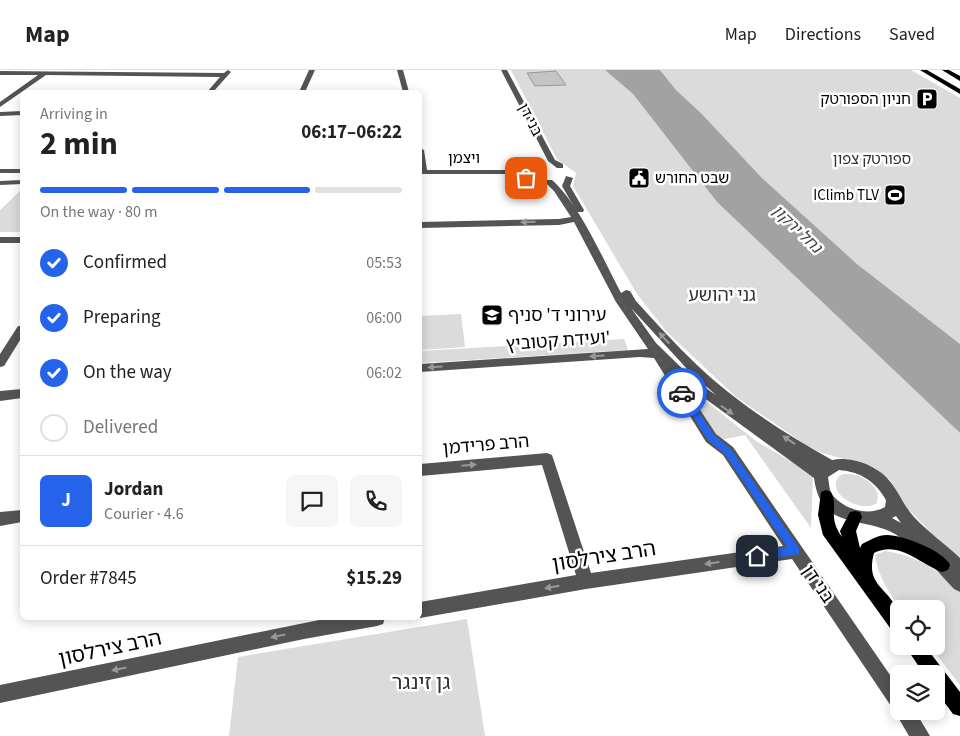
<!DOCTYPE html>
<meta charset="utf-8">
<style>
:root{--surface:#fff;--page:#f6f6f6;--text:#222;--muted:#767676;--line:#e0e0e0;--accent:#2563eb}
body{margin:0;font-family:"Source Sans 3","Noto Sans Hebrew",sans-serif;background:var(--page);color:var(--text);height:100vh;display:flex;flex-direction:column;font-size:19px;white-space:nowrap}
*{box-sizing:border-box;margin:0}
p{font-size:16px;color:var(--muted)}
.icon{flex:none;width:28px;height:28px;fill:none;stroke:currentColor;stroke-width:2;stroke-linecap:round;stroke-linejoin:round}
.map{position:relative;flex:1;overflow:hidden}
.sheet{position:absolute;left:20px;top:20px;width:402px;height:530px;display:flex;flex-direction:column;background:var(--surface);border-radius:8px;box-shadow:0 2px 12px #0003}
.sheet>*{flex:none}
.tools{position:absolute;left:890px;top:530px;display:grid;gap:10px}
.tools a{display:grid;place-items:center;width:55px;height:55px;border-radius:8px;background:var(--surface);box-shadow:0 2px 12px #0003;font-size:25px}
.pin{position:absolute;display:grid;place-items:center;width:42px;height:42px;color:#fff;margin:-21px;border-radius:10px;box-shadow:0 2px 8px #0006}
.courier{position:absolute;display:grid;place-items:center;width:50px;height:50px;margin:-25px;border:4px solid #2563eb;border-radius:50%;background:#fff;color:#222;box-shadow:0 1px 6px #0007}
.summary em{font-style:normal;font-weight:700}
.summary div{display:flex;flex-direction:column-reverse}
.summary{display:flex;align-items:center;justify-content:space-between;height:85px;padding:0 20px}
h1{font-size:32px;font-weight:700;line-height:38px}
.bar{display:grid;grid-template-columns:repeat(4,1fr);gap:8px 5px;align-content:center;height:60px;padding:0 20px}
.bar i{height:6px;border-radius:4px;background:var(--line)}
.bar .active{background:var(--accent)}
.bar p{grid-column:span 4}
.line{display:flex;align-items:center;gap:12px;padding:0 20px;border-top:1px solid var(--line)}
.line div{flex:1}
.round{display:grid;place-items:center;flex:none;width:52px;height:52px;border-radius:8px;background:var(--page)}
ol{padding:0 20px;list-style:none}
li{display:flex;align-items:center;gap:15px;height:55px}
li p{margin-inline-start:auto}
li .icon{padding:5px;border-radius:50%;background:var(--accent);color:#fff;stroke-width:4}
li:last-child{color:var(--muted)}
li i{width:28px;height:28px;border:2px solid var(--line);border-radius:50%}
header{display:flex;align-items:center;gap:30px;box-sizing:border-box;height:70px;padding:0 25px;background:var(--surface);border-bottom:1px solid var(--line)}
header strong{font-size:24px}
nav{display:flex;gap:28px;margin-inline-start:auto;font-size:18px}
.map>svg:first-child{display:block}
</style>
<header>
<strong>Map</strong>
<nav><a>Map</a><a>Directions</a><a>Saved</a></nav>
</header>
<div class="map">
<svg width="960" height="666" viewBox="0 0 960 666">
<rect width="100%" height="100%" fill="#fff"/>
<g fill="#dbdbdb">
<path d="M511,0H605L633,24L717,132L960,363V493L908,439L890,410L874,397L822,383L806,375L736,327L666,261L637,224L573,116L576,103L557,89Z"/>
<path d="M660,0H911L960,28V274L857,194L762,108L701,43L676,20Z"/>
<path d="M22,119V162H0V140Z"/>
<path d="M461,244L465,277L420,280V246Z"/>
<path d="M624,269L628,280L420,293V281Z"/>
<path d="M678,309L756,371L813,404L811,458L745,365L720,370Z"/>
<path d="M844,404C859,403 872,410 878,424L877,433C861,444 825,424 839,406Z"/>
<path d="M885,481C917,486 937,498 960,523V615L930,576H936V539H901C888,522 878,506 875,485Z"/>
<path d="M467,549L485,666H229L238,587Z"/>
</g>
<path fill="#a2a2a2" d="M605,0H660L676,20L701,43L762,108L857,194L960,274V363L717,132L633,24Z"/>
<path fill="#c4c4c4" stroke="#989898" d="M556,1L566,15L535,16L527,3Z"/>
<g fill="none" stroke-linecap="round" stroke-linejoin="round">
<g fill="#545454" fill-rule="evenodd">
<path d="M228,0L231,2L213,22H207L220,7L46,5L0,37V32L38,5H0V1L224,3Z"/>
<path d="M309,0H315L305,22H299Z"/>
<path d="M397,0H403L409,22H403Z"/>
<path d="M501,0H507L555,90L563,94V98H557L548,91Z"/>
<path d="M22,41V45L0,46V42Z"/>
<path d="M420,78L424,80L427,100H514L538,96L542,98L514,104H420Z"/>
<rect x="0" y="99" width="22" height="4"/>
<path d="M514,105L538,107L542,109C536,113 519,111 513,107Z"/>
<path d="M566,106L573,108L570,116L584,140L583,142H577L562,116Z"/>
<path d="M22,110V114L0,115V111Z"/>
<path d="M546,110H552C580,135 603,189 621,223L626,220L630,221L636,231C656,253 676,275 697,295C737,333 784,363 832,390C850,386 876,395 888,409C898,420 904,436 914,447C928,462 945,474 960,488V522L954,519C936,500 918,478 895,464C861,445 821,461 814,408L681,311L716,364L733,377L899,618V641H915L930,666H909L895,642L792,489L586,519L420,548H418H420V532L576,505L542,395L420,406V394L547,383L552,385L591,503L783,476L723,385L706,372L654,288L640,287L420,302V294L648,279L616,232L574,152L559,155L420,158V152L559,149L571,147L554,121L545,112ZM631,238L689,301L716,325L695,311L656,273ZM839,400C861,402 875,411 886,430L885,437C868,447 842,439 831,423C829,418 829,412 828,407ZM896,446L901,453L892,448Z"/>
<rect x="0" y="167" width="22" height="6"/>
<path d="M18,256H22V267L4,296L0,297V284Z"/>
<path d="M22,319V328L0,331V321Z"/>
<path d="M22,440V452L0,456V442Z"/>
<path d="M329,548H385L383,554L377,556L304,569L0,633V615Z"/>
</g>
<g fill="#000" fill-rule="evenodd">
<path d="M920,0H927L960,19V24Z"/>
<path d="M942,0H949L960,6V11Z"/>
<path d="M826,420L831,422C839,437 827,446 842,467L840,461L850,442L855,441L860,442L862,447L856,461L860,478L862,474C870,470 878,465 887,465C903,465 944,481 950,495L948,500L942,502C920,494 899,470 874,483C865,516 888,517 898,541C901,547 899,558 899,564L893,562L823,465L818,445L821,422Z"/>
<path d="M905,576H925L960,622V646L953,644L936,621V604H924Z"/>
</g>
</g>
<defs><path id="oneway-solid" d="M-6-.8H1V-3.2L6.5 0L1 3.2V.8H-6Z" transform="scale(1.25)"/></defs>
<g fill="#989898">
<use href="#oneway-solid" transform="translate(528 152) rotate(179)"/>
<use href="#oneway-solid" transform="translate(664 268) rotate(-133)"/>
<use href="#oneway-solid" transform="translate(597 286) rotate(176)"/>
<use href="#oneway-solid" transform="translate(435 297) rotate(176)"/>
<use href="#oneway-solid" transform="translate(727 340) rotate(36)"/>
<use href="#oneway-solid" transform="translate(789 370) rotate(-146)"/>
<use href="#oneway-solid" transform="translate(469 395) rotate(-5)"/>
<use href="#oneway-solid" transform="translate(712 493) rotate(172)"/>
<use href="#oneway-solid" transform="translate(552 517) rotate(170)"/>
<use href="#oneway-solid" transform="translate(278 566) rotate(168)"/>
<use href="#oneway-solid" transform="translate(119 599) rotate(168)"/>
</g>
<path fill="#2563eb" d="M682,320L685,321L714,365L731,379L799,478V484L757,491L754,490L752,486L757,482L787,477L725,384L708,370L678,323Z"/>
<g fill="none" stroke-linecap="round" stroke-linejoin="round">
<path stroke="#595959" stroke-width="5" stroke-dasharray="0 9" d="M526,108L549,112L557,119L579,153L622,232L682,323"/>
</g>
<defs>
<g id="parking-square" transform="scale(1.125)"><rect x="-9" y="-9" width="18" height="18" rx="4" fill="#000" stroke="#fff"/><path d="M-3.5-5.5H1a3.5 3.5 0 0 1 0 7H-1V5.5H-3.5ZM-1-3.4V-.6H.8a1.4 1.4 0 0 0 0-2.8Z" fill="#fff"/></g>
<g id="civic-square" transform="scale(1.125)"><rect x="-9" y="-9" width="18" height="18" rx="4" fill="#000" stroke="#fff"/><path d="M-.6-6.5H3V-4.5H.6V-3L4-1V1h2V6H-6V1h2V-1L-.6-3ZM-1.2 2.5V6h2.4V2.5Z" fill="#fff"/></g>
<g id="stadium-square" transform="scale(1.125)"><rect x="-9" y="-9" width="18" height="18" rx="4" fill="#000" stroke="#fff"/><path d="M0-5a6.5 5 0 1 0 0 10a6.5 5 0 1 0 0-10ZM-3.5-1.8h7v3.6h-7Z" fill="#fff"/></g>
<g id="school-square" transform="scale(1.125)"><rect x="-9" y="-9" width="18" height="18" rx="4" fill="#000" stroke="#fff"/><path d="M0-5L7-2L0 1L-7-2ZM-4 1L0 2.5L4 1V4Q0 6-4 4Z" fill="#fff"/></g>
</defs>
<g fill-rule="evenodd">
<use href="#parking-square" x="927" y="29"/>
<use href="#civic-square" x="639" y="108"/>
<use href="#stadium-square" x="895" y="125"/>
<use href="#school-square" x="492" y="245"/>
</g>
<g text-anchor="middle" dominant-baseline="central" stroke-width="5" stroke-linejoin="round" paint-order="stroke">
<g font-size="15" fill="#000" stroke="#fff" text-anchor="end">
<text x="911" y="29">חניון הספורטק</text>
<text x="655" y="108" text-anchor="start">שבט החורש</text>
<text x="879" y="125">IClimb TLV</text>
</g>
<g font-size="15" fill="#000" stroke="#fff">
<text transform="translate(530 50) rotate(62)">בני דן</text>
<text x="464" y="88">ויצמן</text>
</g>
<g font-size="15" fill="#323232" stroke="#fff">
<text x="872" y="89">ספורטק צפון</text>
</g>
<g font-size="16" font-style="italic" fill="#434343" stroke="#fff">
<text transform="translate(797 159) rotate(44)">נחל ירקון</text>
</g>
<g font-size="18" fill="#323232" stroke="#fff">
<text x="722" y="225">גני יהושע</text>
</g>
<g font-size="18" fill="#000" stroke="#fff" text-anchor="start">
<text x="508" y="245">עירוני ד' סניף</text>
</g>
<g font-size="18" fill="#000" stroke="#fff">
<text transform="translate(558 271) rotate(-4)">ועידת קטוביץ'</text>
<text transform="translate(486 375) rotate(-5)">הרב פרידמן</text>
<text transform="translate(818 514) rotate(56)">בני דן</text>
</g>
<g font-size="21" fill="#000" stroke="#fff">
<text transform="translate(604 486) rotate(-9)">הרב צירלסון</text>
<text transform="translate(110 578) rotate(-12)">הרב צירלסון</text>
</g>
<g font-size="21" fill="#323232" stroke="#fff">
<text x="421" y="612">גן זינגר</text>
</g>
</g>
</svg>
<div class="tools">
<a><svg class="icon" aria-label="locate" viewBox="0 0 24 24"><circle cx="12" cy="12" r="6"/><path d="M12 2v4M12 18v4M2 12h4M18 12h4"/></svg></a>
<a><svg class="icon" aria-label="layers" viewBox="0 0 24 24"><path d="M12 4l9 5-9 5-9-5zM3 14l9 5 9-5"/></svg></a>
</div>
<div class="pin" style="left:526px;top:108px;background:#ea580c"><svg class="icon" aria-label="bag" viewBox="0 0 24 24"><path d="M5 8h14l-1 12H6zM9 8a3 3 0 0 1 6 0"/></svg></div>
<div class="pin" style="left:757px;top:486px;background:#1f2937"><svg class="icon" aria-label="home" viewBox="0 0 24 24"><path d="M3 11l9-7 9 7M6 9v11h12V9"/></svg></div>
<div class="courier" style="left:682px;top:323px"><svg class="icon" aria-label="car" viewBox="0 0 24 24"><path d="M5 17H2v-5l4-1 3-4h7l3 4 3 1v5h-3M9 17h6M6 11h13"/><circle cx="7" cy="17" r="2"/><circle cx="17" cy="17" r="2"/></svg></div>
<section class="sheet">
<div class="summary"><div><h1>2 min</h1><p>Arriving in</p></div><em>06:17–06:22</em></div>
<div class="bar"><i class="active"></i><i class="active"></i><i class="active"></i><i></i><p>On the way · 80 m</p></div>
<ol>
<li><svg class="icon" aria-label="check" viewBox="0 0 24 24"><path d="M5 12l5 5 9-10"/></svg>Confirmed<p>05:53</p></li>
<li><svg class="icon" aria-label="check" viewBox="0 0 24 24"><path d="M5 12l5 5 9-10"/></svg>Preparing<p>06:00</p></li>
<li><svg class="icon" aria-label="check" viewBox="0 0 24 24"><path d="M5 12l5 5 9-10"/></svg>On the way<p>06:02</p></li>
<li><i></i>Delivered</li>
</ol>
<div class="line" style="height:90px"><b class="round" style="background:var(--accent);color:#fff">J</b><div><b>Jordan</b><p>Courier · 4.6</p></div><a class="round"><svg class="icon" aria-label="chat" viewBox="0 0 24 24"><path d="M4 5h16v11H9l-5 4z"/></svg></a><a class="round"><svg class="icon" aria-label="phone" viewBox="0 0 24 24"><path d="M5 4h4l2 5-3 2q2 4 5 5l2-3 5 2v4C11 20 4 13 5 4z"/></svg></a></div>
<div class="line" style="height:65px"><div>Order #7845</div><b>$15.29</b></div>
</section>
</div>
